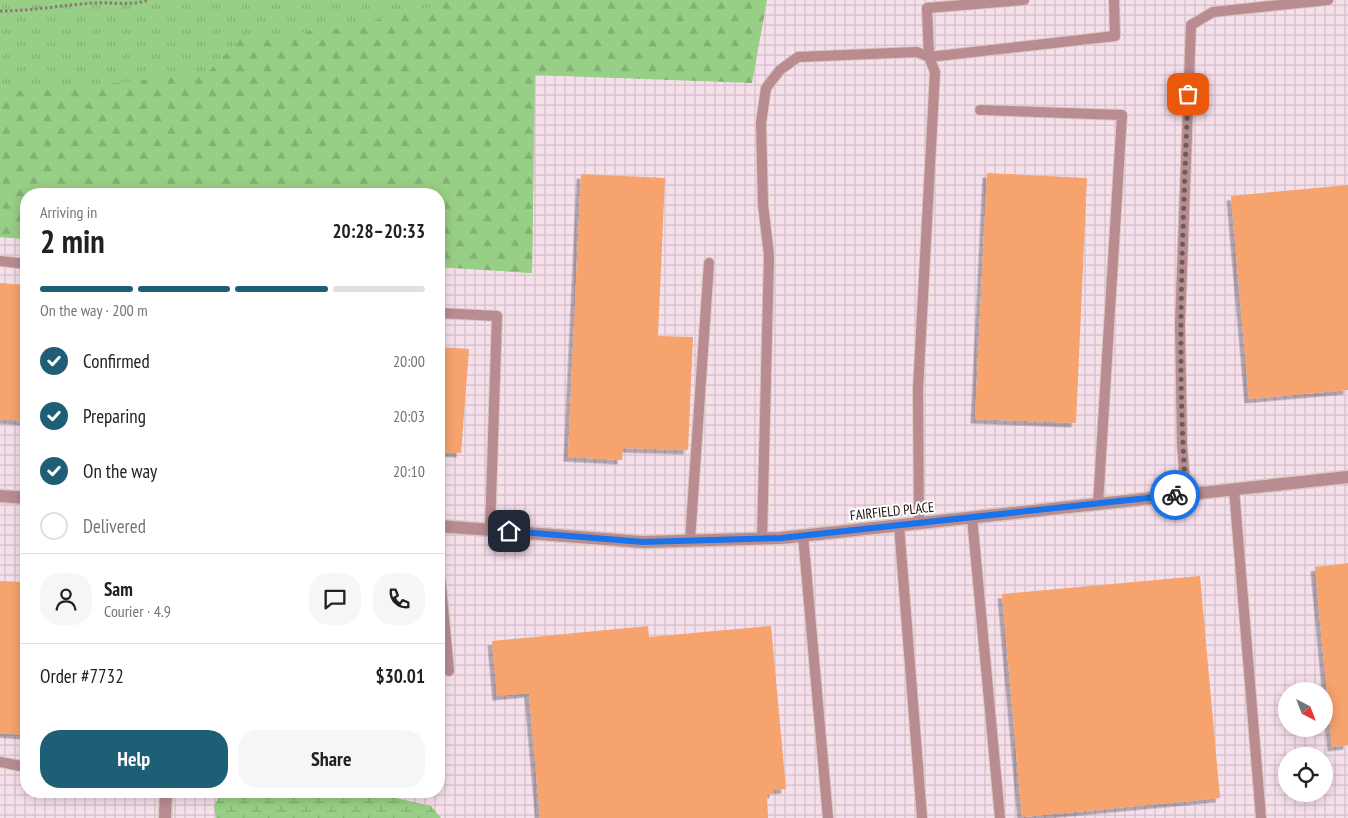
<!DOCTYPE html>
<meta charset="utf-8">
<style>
:root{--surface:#fff;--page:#f6f6f6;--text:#202124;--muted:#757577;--line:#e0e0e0;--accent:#1f5f75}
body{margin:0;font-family:"PT Sans Narrow",sans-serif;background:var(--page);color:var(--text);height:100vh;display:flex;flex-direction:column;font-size:19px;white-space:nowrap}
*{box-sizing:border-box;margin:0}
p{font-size:16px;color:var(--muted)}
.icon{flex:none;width:28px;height:28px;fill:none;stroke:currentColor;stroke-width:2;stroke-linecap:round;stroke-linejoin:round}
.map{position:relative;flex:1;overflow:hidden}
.drawer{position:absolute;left:20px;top:188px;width:425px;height:610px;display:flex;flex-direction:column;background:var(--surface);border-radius:20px;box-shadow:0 2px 12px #0003}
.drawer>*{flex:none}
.needle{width:32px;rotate:138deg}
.fabs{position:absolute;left:1278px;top:682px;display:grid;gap:10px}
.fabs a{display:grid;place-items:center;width:55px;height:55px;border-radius:50%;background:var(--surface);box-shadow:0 2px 12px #0003;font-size:25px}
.pin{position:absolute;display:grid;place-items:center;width:42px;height:42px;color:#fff;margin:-21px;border-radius:10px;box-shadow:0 2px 8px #0006}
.courier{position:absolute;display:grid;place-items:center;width:50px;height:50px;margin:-25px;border:4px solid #1a73e8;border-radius:50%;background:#fff;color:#222;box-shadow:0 1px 6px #0007}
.summary em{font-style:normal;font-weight:700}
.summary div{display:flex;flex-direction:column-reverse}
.summary{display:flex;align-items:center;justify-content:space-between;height:85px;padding:0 20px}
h1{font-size:32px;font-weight:700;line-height:38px}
.bar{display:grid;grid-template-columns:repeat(4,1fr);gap:8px 5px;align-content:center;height:60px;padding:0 20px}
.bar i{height:6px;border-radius:4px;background:var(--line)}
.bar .selected{background:var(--accent)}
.bar p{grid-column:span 4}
.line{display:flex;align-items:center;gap:12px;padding:0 20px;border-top:1px solid var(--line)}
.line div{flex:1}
.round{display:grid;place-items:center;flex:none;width:52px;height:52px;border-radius:20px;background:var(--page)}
ol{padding:0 20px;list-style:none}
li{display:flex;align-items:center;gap:15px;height:55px}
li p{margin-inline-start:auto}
li .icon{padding:5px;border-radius:50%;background:var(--accent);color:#fff;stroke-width:4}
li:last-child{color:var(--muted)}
li i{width:28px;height:28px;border:2px solid var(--line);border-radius:50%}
.action{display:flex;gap:10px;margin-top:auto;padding:10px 20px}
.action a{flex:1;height:58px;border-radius:20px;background:var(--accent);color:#fff;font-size:20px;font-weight:700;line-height:58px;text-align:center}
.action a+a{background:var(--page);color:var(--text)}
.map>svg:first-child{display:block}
</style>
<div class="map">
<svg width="1348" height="818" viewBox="0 0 1348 818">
<defs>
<pattern id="industrial-grid" width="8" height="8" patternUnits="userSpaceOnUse" patternTransform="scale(1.25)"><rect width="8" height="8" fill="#f6e0ec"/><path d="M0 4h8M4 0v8" fill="none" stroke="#d2bfc9"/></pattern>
<pattern id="grass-tufts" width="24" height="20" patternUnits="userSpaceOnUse" patternTransform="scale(1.25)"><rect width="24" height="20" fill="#98cf86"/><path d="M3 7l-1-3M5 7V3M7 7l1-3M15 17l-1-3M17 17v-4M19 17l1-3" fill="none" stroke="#82b172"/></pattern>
<pattern id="forest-firs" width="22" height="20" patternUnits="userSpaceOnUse" patternTransform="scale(1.25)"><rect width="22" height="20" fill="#98cf86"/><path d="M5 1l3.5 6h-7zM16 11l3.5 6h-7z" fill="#82b172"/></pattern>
<pattern id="wetland-marsh" width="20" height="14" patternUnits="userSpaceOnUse" patternTransform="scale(1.25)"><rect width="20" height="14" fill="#98cf86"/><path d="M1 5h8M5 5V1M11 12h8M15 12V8" fill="none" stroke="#82b172"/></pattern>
<filter id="shadow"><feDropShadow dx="-4.5" dy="4.5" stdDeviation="0" flood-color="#0004"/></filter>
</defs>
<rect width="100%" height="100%" fill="#feede3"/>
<path fill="url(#industrial-grid)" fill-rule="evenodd" d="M608,0H1348V818H0V237L26,239V791H439V267L532,273L535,6ZM1286,691H1324V729H1286ZM1286,756H1324V794H1286Z"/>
<path fill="url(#grass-tufts)" d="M0,0H608L535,7L532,273L439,267V194H26V239L0,237Z"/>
<path fill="url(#forest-firs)" d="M446,0H767L752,83L535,75L532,273L439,267V194H26V239L0,237V92L43,90L206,74L242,38L344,28L431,7Z"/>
<path fill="url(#wetland-marsh)" d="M222,791H365L431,806L441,818H216L214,806Z"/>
<g fill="#f6a36d" filter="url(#shadow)">
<path d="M987,173L1087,178L1076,423L975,419Z"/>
<path d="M581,174L665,178L658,336L693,337L688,450L623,448L622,460L568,457Z"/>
<path d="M1348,185V390L1249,399L1231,196Z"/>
<path d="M0,283L26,285V421L0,419Z"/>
<path d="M439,347L469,349L461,453L439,452Z"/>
<path d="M1348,563V745L1332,747L1315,567Z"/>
<path d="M1200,576L1220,798L1022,817L1002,594Z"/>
<path d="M0,581L26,582V735L0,733Z"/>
<path d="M648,626L649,637L771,626L786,789L774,790V794L767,795L768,818H540L529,693L497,696L492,641Z"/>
</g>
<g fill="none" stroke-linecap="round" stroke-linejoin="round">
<g stroke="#d9c9c0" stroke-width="12">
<g id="service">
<path d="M1024,0L927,8L929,57L1115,36L1114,0"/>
<path d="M980,110L1122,115L1098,504"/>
<path d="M0,261L26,264"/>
<path d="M439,313L497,316L490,530"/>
<path d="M1234,489L1261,818"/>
<path d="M1186,494L1182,445L1180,324L1191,25L1213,12L1328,0"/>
<path d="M972,517L1000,818"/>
<path d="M899,525L922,818"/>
<path d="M803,535L828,818"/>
<path d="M762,538L769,255L763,205L761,123L766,88L780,70L798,57L917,52L929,57L935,72L918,389L919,523"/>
<path d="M690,540L709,263"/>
<path d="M439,566L449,671"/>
<path d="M0,762L26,767"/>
</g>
</g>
<g stroke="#d9c9c0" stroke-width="15">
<g id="minor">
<path d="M0,496L26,498"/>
<path d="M439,526L643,542L781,538L1348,477"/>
<path d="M165,818L166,791"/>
</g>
</g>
<path stroke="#877a72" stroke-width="3" stroke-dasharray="2.5 2.5" stroke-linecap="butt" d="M0,11C32,11 62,5 94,3C112,2 131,6 149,0"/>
<use href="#service" stroke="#b98c92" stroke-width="10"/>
<use href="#minor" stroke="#b98c92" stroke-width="12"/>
</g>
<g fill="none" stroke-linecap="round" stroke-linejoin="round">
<path stroke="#685c55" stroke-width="5" stroke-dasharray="0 9" d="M1175,495L1186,494C1176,361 1183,227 1188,94"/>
<path stroke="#1a73e8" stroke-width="6" d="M509,531L643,542L781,538L1175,495"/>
</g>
<g text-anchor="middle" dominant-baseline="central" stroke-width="4" stroke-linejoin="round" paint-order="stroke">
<g font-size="14" fill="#170e08" stroke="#fff">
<text transform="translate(892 511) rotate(-6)">FAIRFIELD PLACE</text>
</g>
</g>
</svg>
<div class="fabs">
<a><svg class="needle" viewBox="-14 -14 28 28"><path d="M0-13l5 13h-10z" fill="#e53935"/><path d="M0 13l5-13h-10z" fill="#757577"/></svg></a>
<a><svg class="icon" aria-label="locate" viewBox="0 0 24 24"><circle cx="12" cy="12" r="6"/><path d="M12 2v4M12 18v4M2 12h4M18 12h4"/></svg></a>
</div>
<div class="pin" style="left:1188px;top:94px;background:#ea580c"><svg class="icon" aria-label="bag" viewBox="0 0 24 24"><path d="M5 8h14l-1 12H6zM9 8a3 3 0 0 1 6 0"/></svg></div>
<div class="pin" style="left:509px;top:531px;background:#1f2937"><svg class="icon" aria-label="home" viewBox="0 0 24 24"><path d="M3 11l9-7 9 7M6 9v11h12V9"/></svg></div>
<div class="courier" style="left:1175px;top:495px"><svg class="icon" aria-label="bike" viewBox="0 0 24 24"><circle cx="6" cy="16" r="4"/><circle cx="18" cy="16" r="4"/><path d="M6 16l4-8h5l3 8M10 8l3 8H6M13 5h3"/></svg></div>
<section class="drawer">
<div class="summary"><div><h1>2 min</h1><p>Arriving in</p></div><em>20:28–20:33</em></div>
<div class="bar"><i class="selected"></i><i class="selected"></i><i class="selected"></i><i></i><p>On the way · 200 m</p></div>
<ol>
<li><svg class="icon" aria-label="check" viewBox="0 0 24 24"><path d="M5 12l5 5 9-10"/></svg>Confirmed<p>20:00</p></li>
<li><svg class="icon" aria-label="check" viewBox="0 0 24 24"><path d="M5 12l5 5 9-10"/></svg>Preparing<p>20:03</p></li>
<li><svg class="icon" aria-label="check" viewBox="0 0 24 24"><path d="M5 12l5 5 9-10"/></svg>On the way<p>20:10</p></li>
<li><i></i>Delivered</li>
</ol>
<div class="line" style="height:90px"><a class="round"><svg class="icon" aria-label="person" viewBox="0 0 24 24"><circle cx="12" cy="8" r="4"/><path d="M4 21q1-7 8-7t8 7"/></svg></a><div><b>Sam</b><p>Courier · 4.9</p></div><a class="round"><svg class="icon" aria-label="chat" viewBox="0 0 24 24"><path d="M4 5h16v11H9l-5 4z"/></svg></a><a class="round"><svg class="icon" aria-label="phone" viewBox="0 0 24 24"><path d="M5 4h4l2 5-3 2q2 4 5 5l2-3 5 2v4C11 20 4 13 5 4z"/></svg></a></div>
<div class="line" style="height:65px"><div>Order #7732</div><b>$30.01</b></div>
<div class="action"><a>Help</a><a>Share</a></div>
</section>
</div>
